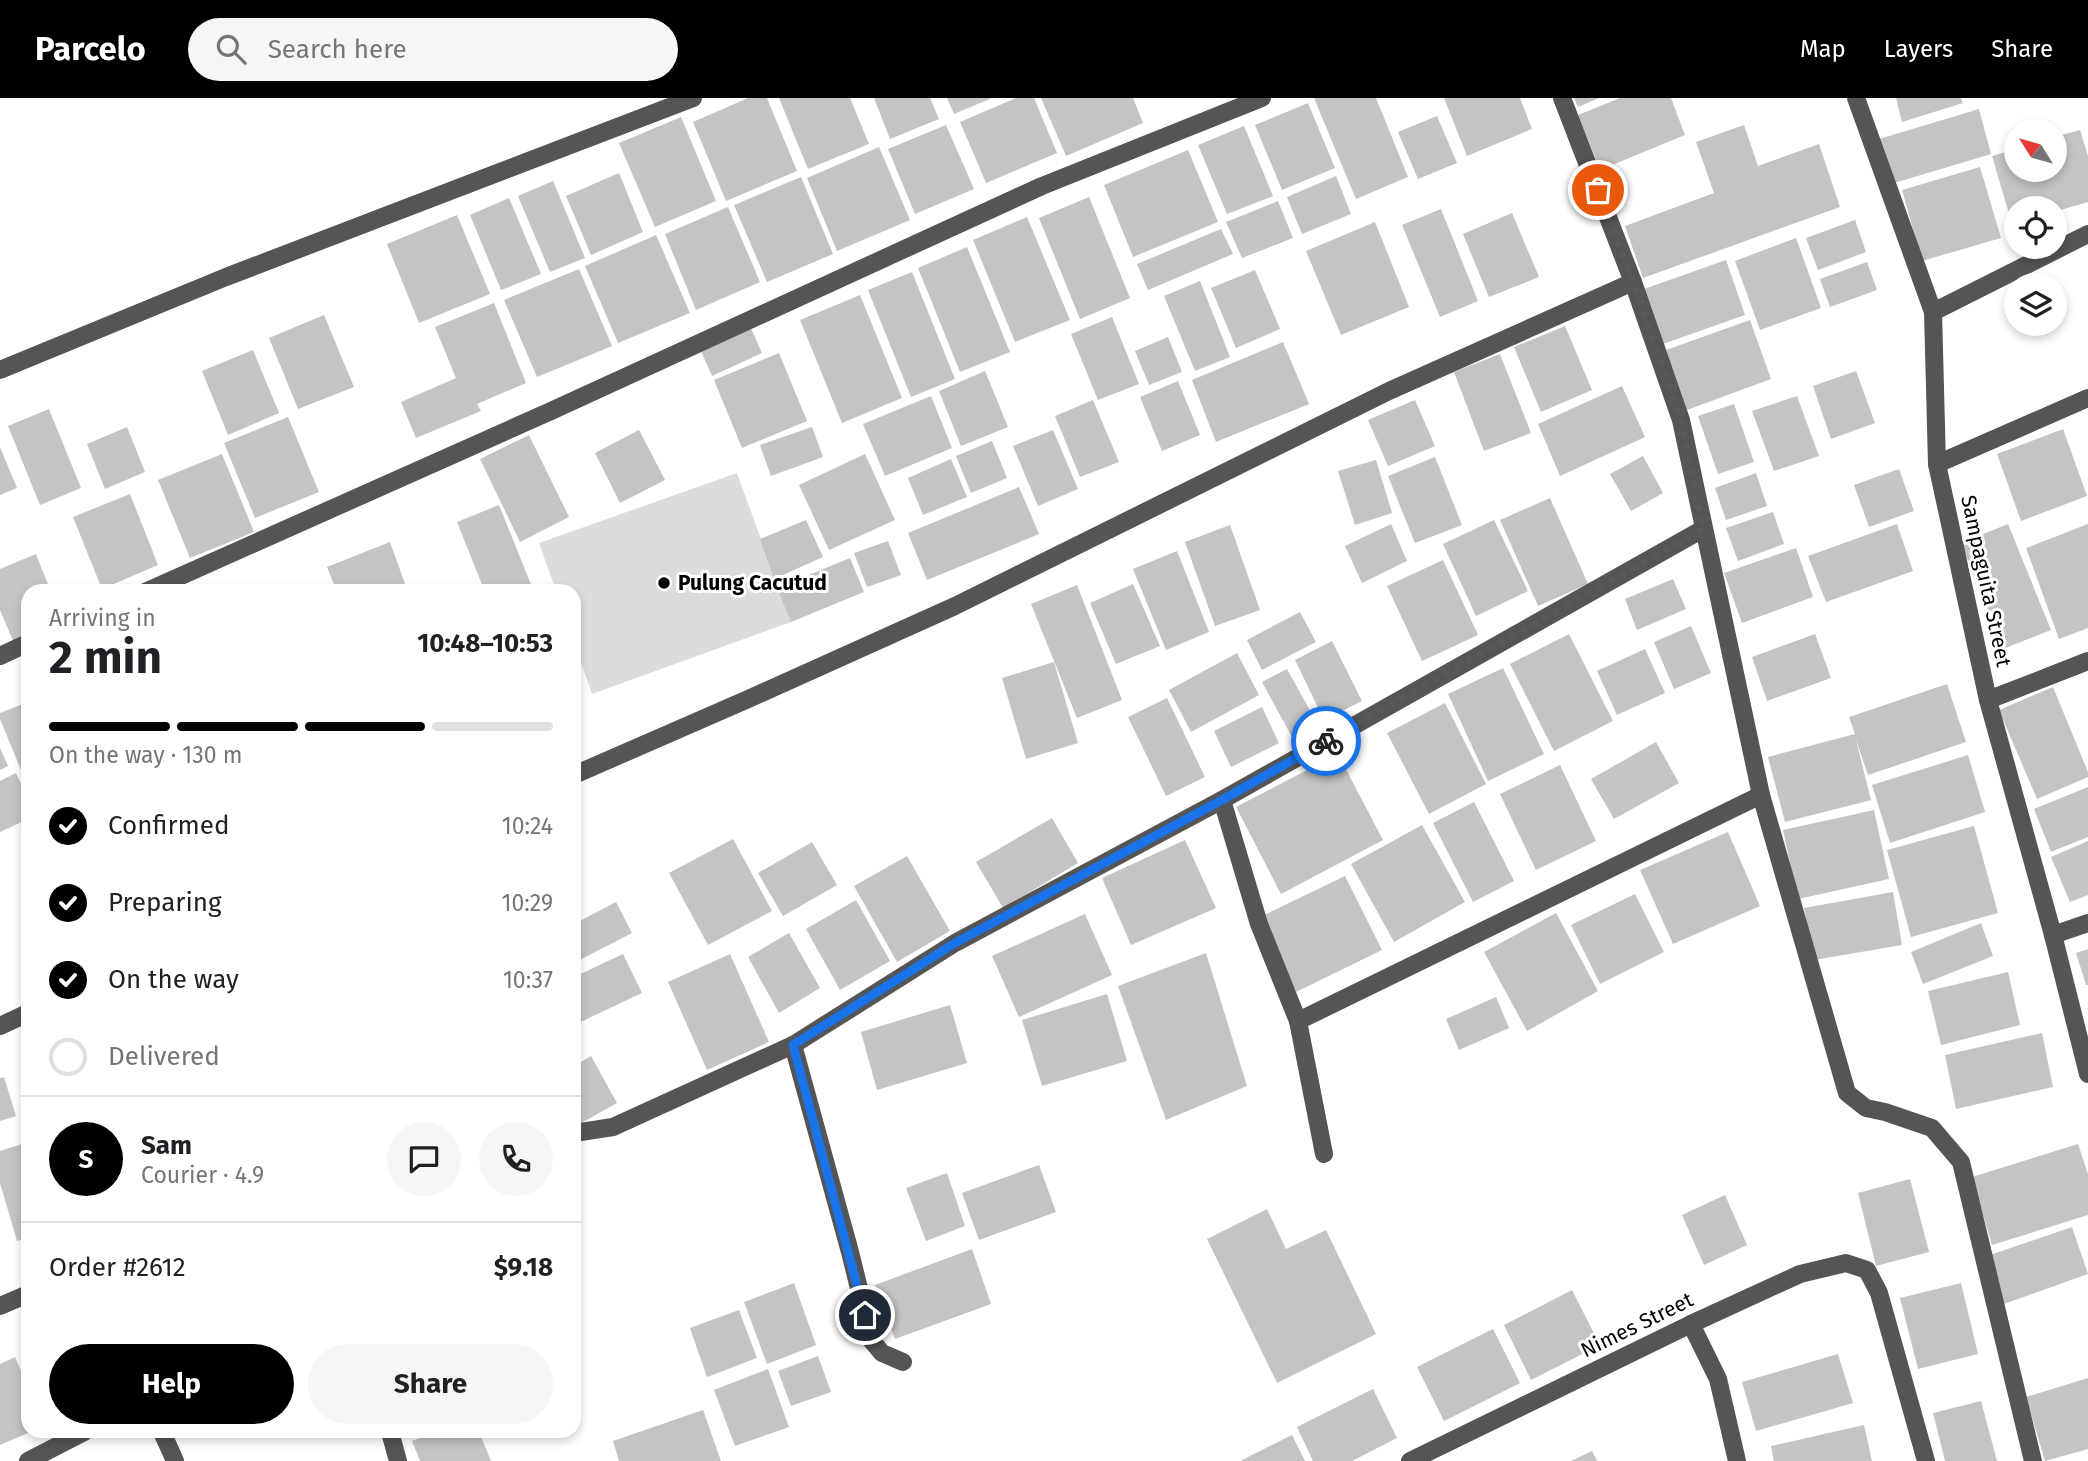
<!DOCTYPE html>
<meta charset="utf-8">
<style>
:root{--surface:#fff;--page:#f6f6f6;--text:#202124;--muted:#757577;--line:#e0e0e0;--accent:#000}
body{margin:0;font-family:"Fira Sans",sans-serif;background:var(--page);color:var(--text);height:100vh;display:flex;flex-direction:column;font-size:26px;white-space:nowrap}
*{box-sizing:border-box;margin:0}
p{font-size:23px;color:var(--muted)}
.icon{flex:none;width:38px;height:38px;fill:none;stroke:currentColor;stroke-width:2;stroke-linecap:round;stroke-linejoin:round}
.map{position:relative;flex:1;overflow:hidden}
.details{position:absolute;left:21px;top:486px;width:560px;height:854px;display:flex;flex-direction:column;background:var(--surface);border-radius:21px;box-shadow:0 4px 10px #0003}
.details>*{flex:none}
.needle{width:46px;rotate:307deg}
.tools{position:absolute;left:2004px;top:21px;display:grid;gap:14px}
.tools a{display:grid;place-items:center;width:63px;height:63px;border-radius:50%;background:var(--surface);box-shadow:0 4px 10px #0003;font-size:35px}
.pin{position:absolute;display:grid;place-items:center;width:60px;height:60px;color:#fff;margin:-30px;border:4px solid #fff;border-radius:50%;box-shadow:0 2px 7px #0007}
.courier{position:absolute;display:grid;place-items:center;width:70px;height:70px;margin:-35px;border:5px solid #1a73e8;border-radius:50%;background:#fff;color:#222;box-shadow:0 2px 9px #0007}
.summary em{font-style:normal;font-weight:700}
.summary div{display:flex;flex-direction:column-reverse}
.summary{display:flex;align-items:center;justify-content:space-between;height:119px;padding:0 28px}
h1{font-size:46px;font-weight:700;line-height:52px}
.bar{display:grid;grid-template-columns:repeat(4,1fr);gap:10px 7px;align-content:center;height:84px;padding:0 28px}
.bar i{height:9px;border-radius:5px;background:var(--line)}
.bar .selected{background:var(--accent)}
.bar p{grid-column:span 4}
.line{display:flex;align-items:center;gap:18px;padding:0 28px;border-top:2px solid var(--line)}
.line div{flex:1}
.round{display:grid;place-items:center;flex:none;width:74px;height:74px;border-radius:37px;background:var(--page)}
ol{padding:0 28px;list-style:none}
li{display:flex;align-items:center;gap:21px;height:77px}
li p{margin-inline-start:auto}
li .icon{padding:7px;border-radius:50%;background:var(--accent);color:#fff;stroke-width:4}
li:last-child{color:var(--muted)}
li i{width:38px;height:38px;border:4px solid var(--line);border-radius:50%}
.action{display:flex;gap:14px;margin-top:auto;padding:14px 28px}
.action a{flex:1;height:80px;border-radius:42px;background:var(--accent);color:#fff;font-size:28px;font-weight:700;line-height:80px;text-align:center}
.action a+a{background:var(--page);color:var(--text)}
header{display:flex;align-items:center;gap:42px;box-sizing:border-box;height:98px;padding:0 35px;background:var(--accent);color:#fff}
header strong{font-size:33px}
nav{display:flex;gap:38px;margin-inline-start:auto;font-size:24px}
.search{width:490px;height:63px;background:var(--page);display:flex;align-items:center;gap:18px;box-sizing:border-box;padding:0 24px;border-radius:38px;color:var(--muted);font-size:26px}
.map>svg:first-child{display:block}
</style>
<header>
<strong>Parcelo</strong>
<div class="search"><svg class="icon" aria-label="search" viewBox="0 0 24 24"><circle cx="10" cy="10" r="6"/><path d="M15 15l6 6"/></svg>Search here</div>
<nav><a>Map</a><a>Layers</a><a>Share</a></nav>
</header>
<div class="map">
<svg width="2088" height="1363" viewBox="0 0 2088 1363">
<rect width="100%" height="100%" fill="#fff"/>
<path fill="#dcdcdc" d="M737,375L791,524L592,596L574,545V494L556,493L539,445Z"/>
<g fill="#c4c4c4">
<path d="M748,0H767L797,73L726,103L693,24Z"/>
<path d="M779,0H850L869,46L808,71Z"/>
<path d="M874,0H930L939,21L890,41Z"/>
<path d="M947,0H992L954,16Z"/>
<path d="M1016,0H1034L1057,55L986,85L960,24Z"/>
<path d="M1041,0H1133L1143,25L1066,58Z"/>
<path d="M1314,0H1376L1408,79L1356,101Z"/>
<path d="M1444,0H1520L1532,31L1467,58Z"/>
<path d="M1574,0H1599L1578,9Z"/>
<path d="M1620,0H1671L1685,37L1600,72L1578,17Z"/>
<path d="M1896,0H1961L1963,5L1902,24Z"/>
<path d="M1308,5L1335,70L1282,92L1255,27Z"/>
<path d="M1979,11L1991,56L1891,86L1879,41Z"/>
<path d="M1437,18L1457,65L1418,81L1398,34Z"/>
<path d="M681,19L716,103L655,129L619,45Z"/>
<path d="M946,27L974,91L915,116L888,51Z"/>
<path d="M1744,27L1758,68L1819,46L1840,109L1643,180L1625,128L1714,95L1696,44Z"/>
<path d="M1244,28L1273,98L1227,116L1198,47Z"/>
<path d="M2080,32L2088,58V104L2054,114V110H2016V125L2012,126L1992,58L2016,51V72H2054V39Z"/>
<path d="M879,49L910,122L837,153L807,80Z"/>
<path d="M1188,52L1218,124L1133,159L1104,87Z"/>
<path d="M1980,69L2001,140L1922,163L1902,92Z"/>
<path d="M619,75L643,134L591,157L566,98Z"/>
<path d="M1336,78L1351,116L1302,136L1287,99Z"/>
<path d="M801,79L833,156L767,184L734,107Z"/>
<path d="M553,83L585,160L550,174L518,98Z"/>
<path d="M1089,99L1130,200L1080,221L1039,120Z"/>
<path d="M509,100L541,176L501,192L470,117Z"/>
<path d="M1278,103L1293,140L1242,160L1226,124Z"/>
<path d="M728,109L760,184L696,212L665,136Z"/>
<path d="M1441,111L1478,203L1440,219L1402,127Z"/>
<path d="M1512,115L1539,179L1489,199L1463,136Z"/>
<path d="M457,117L490,196L419,225L387,146Z"/>
<path d="M1027,119L1070,222L1015,244L973,142Z"/>
<path d="M1855,122L1866,154L1818,172L1806,140Z"/>
<path d="M1375,124L1409,209L1341,237L1306,153Z"/>
<path d="M1221,131L1233,156L1148,192L1137,166Z"/>
<path d="M656,137L690,215L618,245L585,168Z"/>
<path d="M1796,140L1821,210L1760,232L1735,163Z"/>
<path d="M967,149L1010,254L960,274L918,170Z"/>
<path d="M1726,162L1745,217L1663,246L1644,191Z"/>
<path d="M1867,164L1877,192L1830,209L1820,181Z"/>
<path d="M579,171L612,248L537,279L504,202Z"/>
<path d="M1255,172L1280,231L1236,250L1211,190Z"/>
<path d="M912,174L955,281L911,299L868,192Z"/>
<path d="M1200,183L1230,259L1195,273L1164,198Z"/>
<path d="M860,197L902,300L842,325L800,222Z"/>
<path d="M494,205L526,285L477,306L481,313L416,340L401,304L456,280L435,229Z"/>
<path d="M324,217L354,289L298,311L269,240Z"/>
<path d="M1112,219L1139,286L1098,302L1071,236Z"/>
<path d="M1750,222L1771,281L1687,312L1666,252Z"/>
<path d="M750,228L762,255L712,278L700,251Z"/>
<path d="M1565,228L1592,292L1541,314L1514,249Z"/>
<path d="M1168,239L1182,274L1149,287L1135,253Z"/>
<path d="M1283,244L1309,306L1216,344L1192,282Z"/>
<path d="M253,252L279,315L228,337L202,273Z"/>
<path d="M779,255L807,323L742,350L714,282Z"/>
<path d="M1500,256L1531,335L1484,353L1454,274Z"/>
<path d="M985,273L1008,329L961,348L939,293Z"/>
<path d="M1856,273L1875,325L1831,341L1813,288Z"/>
<path d="M1178,283L1200,337L1162,353L1140,299Z"/>
<path d="M1622,288L1645,339L1560,378L1538,326Z"/>
<path d="M931,298L952,350L885,378L863,326Z"/>
<path d="M1797,298L1819,358L1774,373L1752,313Z"/>
<path d="M1093,302L1119,364L1080,379L1055,318Z"/>
<path d="M1415,302L1435,348L1388,368L1368,322Z"/>
<path d="M1734,306L1754,364L1718,376L1698,318Z"/>
<path d="M49,311L81,390L40,407L8,328Z"/>
<path d="M288,319L319,394L255,420L224,345Z"/>
<path d="M127,329L145,374L105,391L87,346Z"/>
<path d="M812,329L823,359L771,378L760,347Z"/>
<path d="M2063,331L2087,398L2021,423L1997,356Z"/>
<path d="M639,332L665,382L620,405L595,355Z"/>
<path d="M1053,332L1078,391L1038,408L1013,348Z"/>
<path d="M529,337L569,419L520,444L480,361Z"/>
<path d="M992,343L1007,380L971,395L956,358Z"/>
<path d="M0,349L17,390L0,397Z"/>
<path d="M222,356L254,434L190,460L158,382Z"/>
<path d="M865,356L895,422L829,452L799,387Z"/>
<path d="M1643,358L1663,395L1631,413L1610,376Z"/>
<path d="M1435,359L1462,427L1415,445L1388,378Z"/>
<path d="M951,361L967,399L923,417L908,380Z"/>
<path d="M1376,362L1392,415L1355,427L1338,373Z"/>
<path d="M1899,371L1914,413L1869,429L1854,387Z"/>
<path d="M1756,375L1767,408L1726,422L1715,390Z"/>
<path d="M1019,389L1039,436L927,482L908,435Z"/>
<path d="M130,396L158,467L102,491L73,419Z"/>
<path d="M1550,400L1588,486L1538,508L1500,422Z"/>
<path d="M499,407L534,494H485L457,424Z"/>
<path d="M1773,414L1784,446L1738,463L1726,430Z"/>
<path d="M806,422L823,459L774,481L760,441Z"/>
<path d="M1494,422L1528,493L1476,518L1443,446Z"/>
<path d="M1391,426L1407,463L1362,485L1345,448Z"/>
<path d="M1897,426L1913,473L1826,504L1808,458Z"/>
<path d="M2008,426L2051,532L2003,551L1961,445Z"/>
<path d="M2088,426V530L2059,541L2026,450Z"/>
<path d="M1230,427L1260,512L1215,528L1185,444Z"/>
<path d="M888,443L901,477L867,489L854,455Z"/>
<path d="M390,444L408,494H337L327,469Z"/>
<path d="M1796,450L1813,499L1742,525L1724,475Z"/>
<path d="M1177,453L1209,534L1166,552L1133,471Z"/>
<path d="M36,456L51,494H28V540L14,545L0,512V471Z"/>
<path d="M850,460L864,494L791,524L777,490Z"/>
<path d="M1443,462L1478,537L1422,563L1387,488Z"/>
<path d="M1673,481L1686,511L1637,532L1625,501Z"/>
<path d="M279,486L282,494H260V493Z"/>
<path d="M1133,486L1160,548L1116,566L1090,505Z"/>
<path d="M1077,487L1122,602L1077,620L1031,506Z"/>
<path d="M1300,514L1316,544L1262,572L1247,542Z"/>
<path d="M1691,528L1711,575L1674,591L1654,544Z"/>
<path d="M1569,536L1613,623L1554,653L1510,566Z"/>
<path d="M1815,536L1831,580L1767,603L1752,559Z"/>
<path d="M1332,543L1362,603L1324,622L1295,562Z"/>
<path d="M1645,551L1665,595L1617,617L1597,573Z"/>
<path d="M1237,555L1259,597L1191,634L1169,592Z"/>
<path d="M1054,564L1078,645L1026,661L1002,580Z"/>
<path d="M1503,570L1544,656L1488,683L1448,596Z"/>
<path d="M1287,571L1317,625L1292,639L1262,584Z"/>
<path d="M1947,586L1966,644L1868,677L1856,642L1871,702L1785,724L1768,659L1855,636L1849,619Z"/>
<path d="M2053,589L2088,674V679L2037,701L1999,612Z"/>
<path d="M1167,600L1205,679L1166,698L1128,619Z"/>
<path d="M28,604V689L0,621V615Z"/>
<path d="M1445,605L1486,686L1429,716L1387,635Z"/>
<path d="M1262,609L1279,645L1231,669L1214,633Z"/>
<path d="M1656,644L1679,685L1614,721L1591,681Z"/>
<path d="M0,650L8,668L0,672Z"/>
<path d="M1338,656L1383,742L1281,796L1236,709Z"/>
<path d="M1968,657L1985,714L1890,745L1872,687Z"/>
<path d="M1560,667L1596,743L1536,772L1500,696Z"/>
<path d="M16,675L28,701V721L0,734V683Z"/>
<path d="M2088,689V739L2051,754L2034,711Z"/>
<path d="M1474,704L1514,783L1473,804L1433,725Z"/>
<path d="M1874,712L1889,781L1798,801L1783,732Z"/>
<path d="M1052,720L1078,765L1003,810L976,764Z"/>
<path d="M1422,727L1465,804L1394,844L1351,766Z"/>
<path d="M1974,728L1998,815L1911,839L1887,752Z"/>
<path d="M1728,734L1760,808L1673,846L1640,772Z"/>
<path d="M733,741L772,813L708,847L669,775Z"/>
<path d="M1185,742L1216,810L1131,847L1102,780Z"/>
<path d="M2088,743V797L2070,804L2051,759Z"/>
<path d="M812,744L837,787L783,818L758,775Z"/>
<path d="M907,758L950,833L897,864L854,788Z"/>
<path d="M1345,778L1382,852L1296,894L1260,819Z"/>
<path d="M1893,794L1902,847L1814,862L1804,810Z"/>
<path d="M1635,796L1664,854L1600,886L1571,827Z"/>
<path d="M856,802L890,863L840,892L806,831Z"/>
<path d="M616,804L632,835L574,865V826Z"/>
<path d="M1556,815L1598,893L1527,933L1484,854Z"/>
<path d="M1085,816L1112,877L1019,919L992,858Z"/>
<path d="M1981,825L1993,858L1923,886L1911,854Z"/>
<path d="M789,835L820,890L779,915L748,859Z"/>
<path d="M2088,851V887H2086L2076,855Z"/>
<path d="M1206,855L1247,988L1166,1022L1118,888Z"/>
<path d="M623,856L642,895L574,927V879Z"/>
<path d="M730,856L769,944L707,972L668,884Z"/>
<path d="M2008,874L2020,927L1941,947L1928,893Z"/>
<path d="M1107,896L1127,963L1042,988L1022,922Z"/>
<path d="M1496,899L1509,930L1459,952L1446,921Z"/>
<path d="M950,907L967,965L877,992L861,934Z"/>
<path d="M2042,935L2053,989L1956,1011L1945,957Z"/>
<path d="M591,958L617,1005L574,1029V968Z"/>
<path d="M4,979L16,1018L0,1023V980Z"/>
<path d="M28,1044V1140L17,1143L0,1085V1053Z"/>
<path d="M2078,1046L2088,1076V1117L1992,1147L1972,1079Z"/>
<path d="M1039,1067L1056,1114L979,1142L962,1095Z"/>
<path d="M947,1075L965,1128L926,1143L906,1090Z"/>
<path d="M1910,1081L1929,1154L1876,1168L1858,1095Z"/>
<path d="M1725,1097L1747,1147L1704,1167L1682,1117Z"/>
<path d="M1267,1111L1286,1151L1326,1132L1376,1236L1277,1285L1207,1141Z"/>
<path d="M2072,1129L2088,1176L2004,1206L1987,1158Z"/>
<path d="M972,1151L991,1206L895,1241L875,1187Z"/>
<path d="M794,1185L816,1247L767,1266L744,1204Z"/>
<path d="M1961,1185L1978,1256L1918,1271L1900,1200Z"/>
<path d="M1572,1192L1600,1247L1531,1282L1504,1227Z"/>
<path d="M739,1212L757,1260L707,1279L690,1230Z"/>
<path d="M1493,1231L1520,1285L1444,1323L1417,1269Z"/>
<path d="M1838,1256L1853,1305L1756,1333L1742,1284Z"/>
<path d="M818,1258L831,1294L791,1308L778,1273Z"/>
<path d="M15,1259L28,1289V1335L0,1347V1266Z"/>
<path d="M768,1271L789,1329L735,1348L714,1292Z"/>
<path d="M2088,1280V1351L2045,1363L2026,1299Z"/>
<path d="M1373,1291L1397,1340L1352,1363H1313L1297,1329Z"/>
<path d="M1981,1303L1997,1363H1945L1933,1315Z"/>
<path d="M703,1312L721,1363H619L613,1343Z"/>
<path d="M1864,1327L1872,1363H1774L1771,1348Z"/>
<path d="M435,1334H479L491,1363H420L412,1343Z"/>
<path d="M1292,1337L1305,1363H1240Z"/>
<path d="M1592,1353L1597,1363H1571Z"/>
</g>
<g fill="none" stroke-linecap="round" stroke-linejoin="round">
<g stroke="#555" stroke-width="18">
<path d="M1562,0L1633,184L1681,322L1761,697L1847,995L1866,1010L1885,1014L1932,1030L1961,1064L2033,1363"/>
<path d="M1856,0L1933,214L1937,366L1988,602L2053,837L2088,976"/>
<path d="M1933,214L2088,136"/>
<path d="M0,272L226,179L693,0"/>
<path d="M1937,366L2088,300"/>
<path d="M145,494L551,313L1042,88L1262,0"/>
<path d="M0,558L28,545"/>
<path d="M1988,602L2088,563"/>
<path d="M574,677L746,602L955,508L1389,293L1633,184"/>
<path d="M1222,702L1259,826L1298,923"/>
<path d="M2053,837L2088,825"/>
<path d="M0,928L28,915"/>
<path d="M793,947L850,1154L872,1243L882,1255L903,1264"/>
<path d="M574,1035L613,1029L793,947L955,845L1222,702L1703,431"/>
<path d="M1324,1056L1298,923L1761,697"/>
<path d="M0,1208L28,1196"/>
<path d="M1691,1226L1718,1281L1737,1363"/>
<path d="M162,1334L175,1363"/>
<path d="M390,1334L398,1363"/>
<path d="M28,1363L84,1334"/>
<path d="M1410,1363L1691,1226L1800,1176L1846,1165L1867,1172L1879,1195L1926,1363"/>
</g>
</g>
<g fill="none" stroke-linecap="round" stroke-linejoin="round">
<path stroke="#595959" stroke-width="7" stroke-dasharray="0 12.6" d="M1326,643L1703,431L1681,322L1633,184L1598,92"/>
<path stroke="#1a73e8" stroke-width="9" d="M865,1217L793,947L955,845L1222,702L1326,643"/>
</g>
<circle fill="#000" stroke="#fff" stroke-width="2.5" cx="664" cy="485" r="7"/>
<g text-anchor="middle" dominant-baseline="central" stroke-width="6" stroke-linejoin="round" paint-order="stroke">
<g font-size="21" fill="#000" stroke="#fff">
<text transform="translate(1986 483) rotate(78)">Sampaguita Street</text>
<text transform="translate(1637 1227) rotate(-26)">Nimes Street</text>
</g>
<g font-size="21" font-weight="bold" fill="#000" stroke="#fff" text-anchor="start">
<text x="678" y="485">Pulung Cacutud</text>
</g>
</g>
</svg>
<div class="tools">
<a><svg class="needle" viewBox="-14 -14 28 28"><path d="M0-13l5 13h-10z" fill="#e53935"/><path d="M0 13l5-13h-10z" fill="#757577"/></svg></a>
<a><svg class="icon" aria-label="locate" viewBox="0 0 24 24"><circle cx="12" cy="12" r="6"/><path d="M12 2v4M12 18v4M2 12h4M18 12h4"/></svg></a>
<a><svg class="icon" aria-label="layers" viewBox="0 0 24 24"><path d="M12 4l9 5-9 5-9-5zM3 14l9 5 9-5"/></svg></a>
</div>
<div class="pin" style="left:1598px;top:92px;background:#ea580c"><svg class="icon" aria-label="bag" viewBox="0 0 24 24"><path d="M5 8h14l-1 12H6zM9 8a3 3 0 0 1 6 0"/></svg></div>
<div class="pin" style="left:865px;top:1217px;background:#1f2937"><svg class="icon" aria-label="home" viewBox="0 0 24 24"><path d="M3 11l9-7 9 7M6 9v11h12V9"/></svg></div>
<div class="courier" style="left:1326px;top:643px"><svg class="icon" aria-label="bike" viewBox="0 0 24 24"><circle cx="6" cy="16" r="4"/><circle cx="18" cy="16" r="4"/><path d="M6 16l4-8h5l3 8M10 8l3 8H6M13 5h3"/></svg></div>
<section class="details">
<div class="summary"><div><h1>2 min</h1><p>Arriving in</p></div><em>10:48–10:53</em></div>
<div class="bar"><i class="selected"></i><i class="selected"></i><i class="selected"></i><i></i><p>On the way · 130 m</p></div>
<ol>
<li><svg class="icon" aria-label="check" viewBox="0 0 24 24"><path d="M5 12l5 5 9-10"/></svg>Confirmed<p>10:24</p></li>
<li><svg class="icon" aria-label="check" viewBox="0 0 24 24"><path d="M5 12l5 5 9-10"/></svg>Preparing<p>10:29</p></li>
<li><svg class="icon" aria-label="check" viewBox="0 0 24 24"><path d="M5 12l5 5 9-10"/></svg>On the way<p>10:37</p></li>
<li><i></i>Delivered</li>
</ol>
<div class="line" style="height:126px"><b class="round" style="background:var(--accent);color:#fff">S</b><div><b>Sam</b><p>Courier · 4.9</p></div><a class="round"><svg class="icon" aria-label="chat" viewBox="0 0 24 24"><path d="M4 5h16v11H9l-5 4z"/></svg></a><a class="round"><svg class="icon" aria-label="phone" viewBox="0 0 24 24"><path d="M5 4h4l2 5-3 2q2 4 5 5l2-3 5 2v4C11 20 4 13 5 4z"/></svg></a></div>
<div class="line" style="height:91px"><div>Order #2612</div><b>$9.18</b></div>
<div class="action"><a>Help</a><a>Share</a></div>
</section>
</div>
